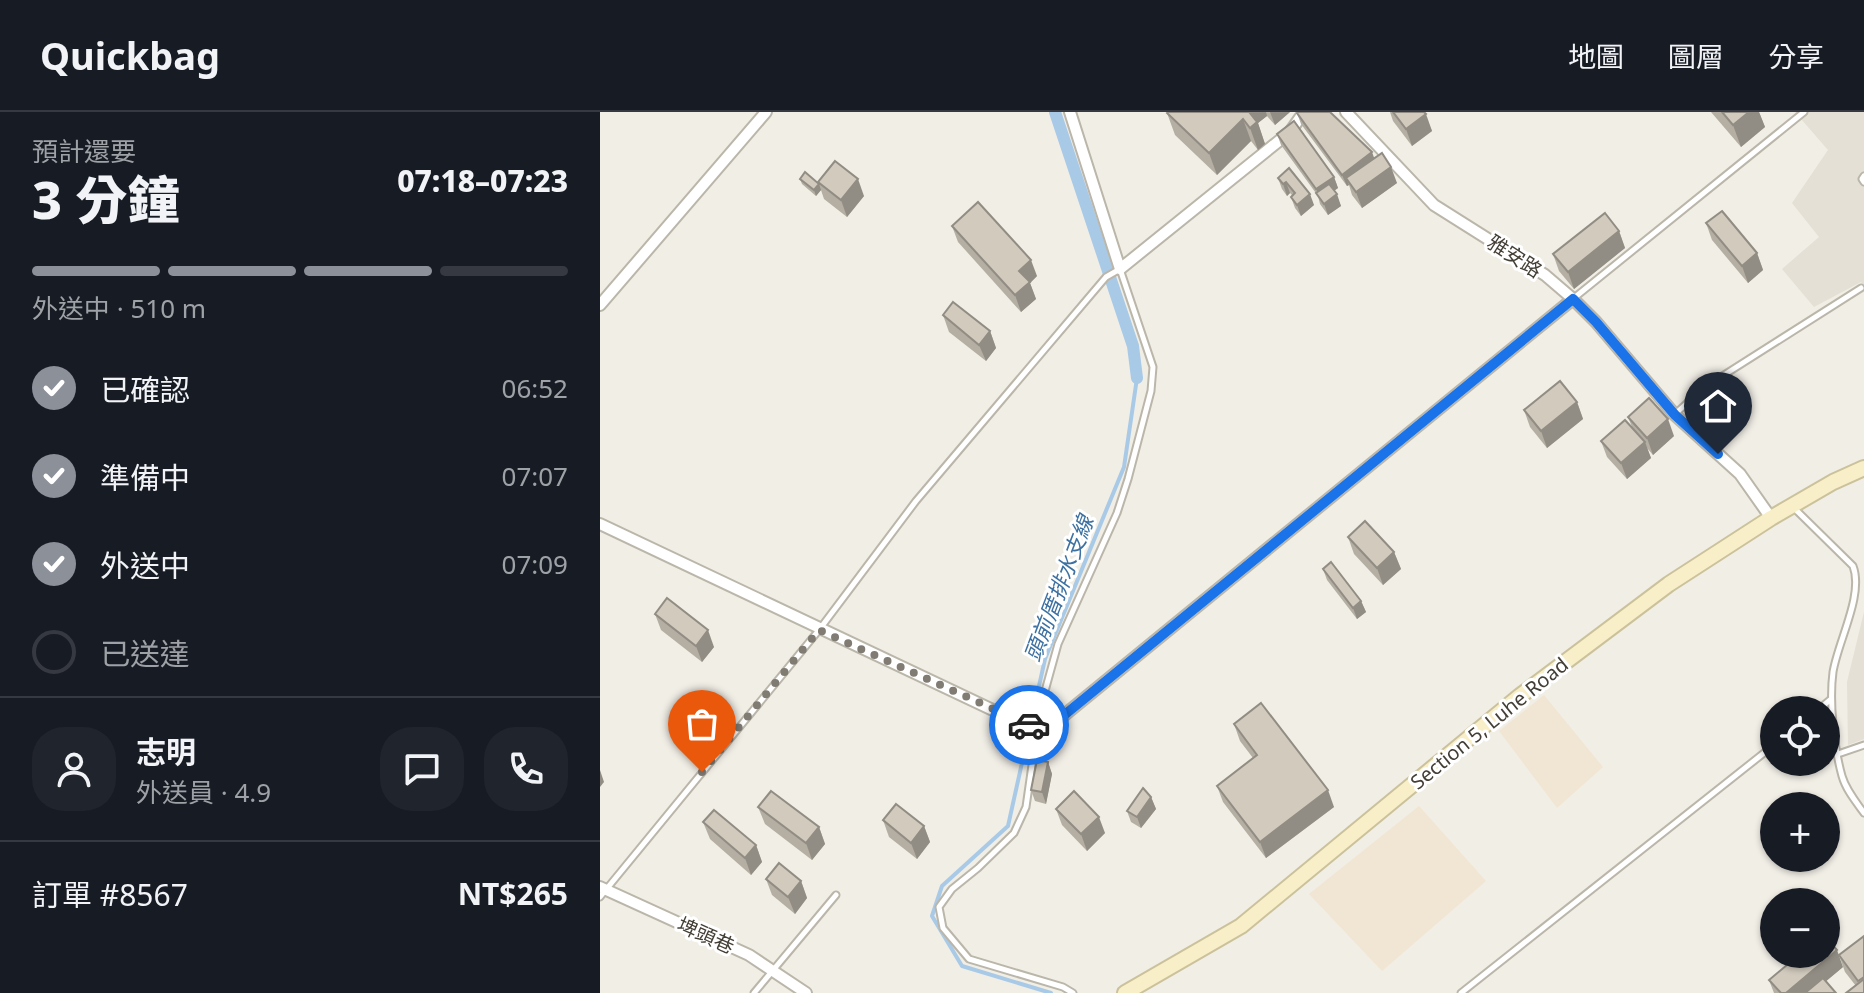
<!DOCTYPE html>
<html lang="zh-TW">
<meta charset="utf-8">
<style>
:root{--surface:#171b24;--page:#20242c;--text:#f1f3f6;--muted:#9ea1a6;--line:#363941;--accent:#8c9099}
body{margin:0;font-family:"Noto Sans","Noto Sans TC",sans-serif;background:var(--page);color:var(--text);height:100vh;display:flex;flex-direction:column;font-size:30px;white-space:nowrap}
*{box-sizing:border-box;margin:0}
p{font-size:26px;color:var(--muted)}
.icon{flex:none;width:44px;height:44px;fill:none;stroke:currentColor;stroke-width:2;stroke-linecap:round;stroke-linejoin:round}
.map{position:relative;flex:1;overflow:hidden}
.side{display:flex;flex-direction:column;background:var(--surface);width:600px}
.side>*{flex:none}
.fabs{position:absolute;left:1160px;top:584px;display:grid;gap:16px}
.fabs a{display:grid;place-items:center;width:80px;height:80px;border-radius:50%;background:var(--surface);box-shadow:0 2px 6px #0004;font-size:40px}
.pin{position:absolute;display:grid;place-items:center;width:68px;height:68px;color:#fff;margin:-82px -34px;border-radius:50% 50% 50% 0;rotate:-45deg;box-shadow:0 0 8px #0007}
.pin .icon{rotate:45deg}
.courier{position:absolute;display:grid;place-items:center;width:80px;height:80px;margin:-40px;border:6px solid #1a73e8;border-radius:50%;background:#fff;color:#222;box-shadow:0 2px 10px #0007}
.head em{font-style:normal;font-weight:800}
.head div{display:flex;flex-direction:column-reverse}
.head{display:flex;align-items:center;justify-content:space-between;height:136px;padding:0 32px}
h1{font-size:52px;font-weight:800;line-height:60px}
.bar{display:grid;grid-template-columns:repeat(4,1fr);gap:12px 8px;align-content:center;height:96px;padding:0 32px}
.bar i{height:10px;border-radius:6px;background:var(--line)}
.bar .active{background:var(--accent)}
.bar p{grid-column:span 4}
.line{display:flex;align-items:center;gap:20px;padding:0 32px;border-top:2px solid var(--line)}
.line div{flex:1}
.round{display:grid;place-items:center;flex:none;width:84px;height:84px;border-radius:32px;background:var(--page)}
ol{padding:0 32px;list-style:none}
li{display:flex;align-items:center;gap:24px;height:88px}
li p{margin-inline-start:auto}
li .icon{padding:8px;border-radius:50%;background:var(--accent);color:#fff;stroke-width:4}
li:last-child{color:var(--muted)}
li i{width:44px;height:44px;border:4px solid var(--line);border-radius:50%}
header{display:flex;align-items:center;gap:48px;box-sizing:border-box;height:112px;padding:0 40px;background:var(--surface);border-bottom:2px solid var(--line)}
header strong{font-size:38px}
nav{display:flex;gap:44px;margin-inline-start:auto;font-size:28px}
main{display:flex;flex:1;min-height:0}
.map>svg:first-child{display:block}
</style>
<header>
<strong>Quickbag</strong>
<nav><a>地圖</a><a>圖層</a><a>分享</a></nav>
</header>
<main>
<section class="side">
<div class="head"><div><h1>3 分鐘</h1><p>預計還要</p></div><em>07:18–07:23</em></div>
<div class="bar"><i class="active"></i><i class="active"></i><i class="active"></i><i></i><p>外送中 · 510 m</p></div>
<ol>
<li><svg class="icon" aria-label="check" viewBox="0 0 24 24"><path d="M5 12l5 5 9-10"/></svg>已確認<p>06:52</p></li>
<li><svg class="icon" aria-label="check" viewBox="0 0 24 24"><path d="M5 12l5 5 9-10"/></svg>準備中<p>07:07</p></li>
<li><svg class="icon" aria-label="check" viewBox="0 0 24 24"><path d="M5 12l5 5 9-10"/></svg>外送中<p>07:09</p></li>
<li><i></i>已送達</li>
</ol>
<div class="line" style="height:144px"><a class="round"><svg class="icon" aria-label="person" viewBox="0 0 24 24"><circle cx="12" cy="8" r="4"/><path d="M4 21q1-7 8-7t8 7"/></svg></a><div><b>志明</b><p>外送員 · 4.9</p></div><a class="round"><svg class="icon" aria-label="chat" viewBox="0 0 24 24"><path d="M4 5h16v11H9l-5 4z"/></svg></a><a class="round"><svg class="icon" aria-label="phone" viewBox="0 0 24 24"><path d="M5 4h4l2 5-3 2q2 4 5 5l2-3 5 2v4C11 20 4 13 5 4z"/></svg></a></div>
<div class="line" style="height:104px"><div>訂單 #8567</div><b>NT$265</b></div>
</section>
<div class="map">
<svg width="1264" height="881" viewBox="0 0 1264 881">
<rect width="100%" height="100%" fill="#f1eee6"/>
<g fill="#e4e0d5">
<path d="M1195,0H1264V173L1261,170L1214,195L1182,157L1219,125L1192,91L1228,38Z"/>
<path d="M1264,500V627L1248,633L1247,570Z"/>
</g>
<g fill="#f1e6d3">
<path d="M944,583L1003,655L957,696L899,619Z"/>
<path d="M819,694L886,769L782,859L709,782Z"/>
</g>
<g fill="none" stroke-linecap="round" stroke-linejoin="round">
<path stroke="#a9cae7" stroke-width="4" d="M451,881L362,854L332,804L342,774L408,714L445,547L524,355L537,266"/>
<path stroke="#a9cae7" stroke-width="12" d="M455,0L533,234L537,266"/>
<g stroke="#bbb6aa" stroke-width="9">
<g id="service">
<path d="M1264,64L1262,67L1264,70"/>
<path d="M974,186L1204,0"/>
<path d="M1075,302L1105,275L1261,176"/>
<path d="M1193,395L1253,454C1264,483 1238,529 1233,560C1229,590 1234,635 1242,664C1246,678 1256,690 1264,701"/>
<path d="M1218,598L1230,588"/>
<path d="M1238,642L1264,633"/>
<path d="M0,785L219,518L316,389L506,165L520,157L553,255L551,279L528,367L517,401L458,532L440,597L426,695L414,721L378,756L352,777L339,795L343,816L369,847L463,875L473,881"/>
<path d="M154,881L236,783"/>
<path d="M861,881L1174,633"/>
</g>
</g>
<g stroke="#bbb6aa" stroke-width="14">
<g id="minor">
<path d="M470,0L520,157L690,20L704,0"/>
<path d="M746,0L834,93L945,163L973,187L996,210L1075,303L1140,362L1171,406"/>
<path d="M0,193L166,0"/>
<path d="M0,412L414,608L439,616L457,609L973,187"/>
<path d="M0,775L149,843L206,881"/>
</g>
</g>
<g stroke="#cbc29b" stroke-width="18">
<path id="secondary" d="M525,881L641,814L920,584L1069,472L1171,406L1233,370L1264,356"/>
</g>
<use href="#service" stroke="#fff" stroke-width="5"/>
<use href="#minor" stroke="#fff" stroke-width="10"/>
<use href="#secondary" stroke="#f8efc9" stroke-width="14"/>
</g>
<g fill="#b4aea3">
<path d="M568,0H690L675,13L667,4L658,11L665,32L658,38L651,29L617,63L575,23L567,1Z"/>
<path d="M790,0H824L832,19L812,34L793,9Z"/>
<path d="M1111,0H1159L1165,15L1141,35Z"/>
<path d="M697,1L775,46L797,71L762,96L752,83L749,73L747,74L701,12Z"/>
<path d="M677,22L734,65L738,76L734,79L741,94L728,103L720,92L718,84L681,33Z"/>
<path d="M689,56L714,93L701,104L695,96L691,85L692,83L690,81L687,84L682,77L678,66Z"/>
<path d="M200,67L218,70L264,84L247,105L224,87L221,78L216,84L202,72Z"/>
<path d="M1106,111L1157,141L1163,158L1148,171L1112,128Z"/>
<path d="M352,114L437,164L430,171L436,187L421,200L358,130Z"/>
<path d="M1019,119L1025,136L974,177L959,159L953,142Z"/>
<path d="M343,203L390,219L396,236L386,249L349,220Z"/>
<path d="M977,290L983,307L947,336L930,315L924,298Z"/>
<path d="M1028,305L1074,324L1053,343L1047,336L1051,346L1027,367L1007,345L1001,329L1032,315Z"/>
<path d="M748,425L794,440L801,457L783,473L754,442Z"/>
<path d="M723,457L761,489L766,500L757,507L727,468Z"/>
<path d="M55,502L114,535L102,550L61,518Z"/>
<path d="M634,612L734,695L666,746L623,690L617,674L653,646L640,629Z"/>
<path d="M448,650L452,662L446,692L435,689L431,678Z"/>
<path d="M551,685L556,697L541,716L531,710L527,699Z"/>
<path d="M158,695L219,715L225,732L212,748L165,712Z"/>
<path d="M456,697L505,721L487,739L462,713Z"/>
<path d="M283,708L324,714L330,730L317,747L289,725Z"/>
<path d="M103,710L156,733L162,750L151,763L110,727Z"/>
<path d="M166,767L201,769L207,786L195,802L172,783Z"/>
<path d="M1264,824V881L1256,874L1245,860L1239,843Z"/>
<path d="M1243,855L1226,869L1236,881H1174L1169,868Z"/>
</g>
<g fill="#928d84">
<path d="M646,0H666L667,4L658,11L665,32L658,38L650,16Z"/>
<path d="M670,0H690L675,13Z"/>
<path d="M1149,0H1159L1165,15L1141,35L1133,13Z"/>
<path d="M826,2L832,19L812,34L806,17Z"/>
<path d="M643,7L651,29L617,63L609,41Z"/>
<path d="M772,40L776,51L746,66L749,73L747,74L742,63Z"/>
<path d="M791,55L797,71L762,96L756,80Z"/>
<path d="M734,65L738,76L721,88L716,77Z"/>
<path d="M258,67L264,84L247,105L241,88Z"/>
<path d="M686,70L690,81L687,84L683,72Z"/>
<path d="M219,72L221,78L216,84L214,78Z"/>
<path d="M710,82L714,93L701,104L697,93Z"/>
<path d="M737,82L741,94L728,103L724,92Z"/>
<path d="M1019,119L1025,136L974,177L968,160Z"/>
<path d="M1157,141L1163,158L1148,171L1142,154Z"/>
<path d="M431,148L437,164L430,171L436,187L421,200L415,183L419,159Z"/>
<path d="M390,219L396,236L386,249L379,233Z"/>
<path d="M977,290L983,307L947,336L941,319Z"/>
<path d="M1068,307L1074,324L1053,343L1047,326Z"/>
<path d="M1045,330L1051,346L1027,367L1021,351Z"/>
<path d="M794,440L801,457L783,473L777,456Z"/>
<path d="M761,489L766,500L757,507L753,496Z"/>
<path d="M108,518L114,535L102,550L96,534Z"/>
<path d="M448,650L452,662L446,692L442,680Z"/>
<path d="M0,658L4,670L0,675Z"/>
<path d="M728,678L734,695L666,746L660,730Z"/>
<path d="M551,685L556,697L541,716L537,705Z"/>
<path d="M499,705L505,721L487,739L481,722Z"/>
<path d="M324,714L330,730L317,747L311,731Z"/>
<path d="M219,715L225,732L212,748L206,731Z"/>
<path d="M156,733L162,750L151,763L145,746Z"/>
<path d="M201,769L207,786L195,802L188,785Z"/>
<path d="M1237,838L1243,855L1212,881H1186Z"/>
</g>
<g fill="#d1cabd" stroke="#928d84" stroke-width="2">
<path d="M568,0H649L657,10L650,16L643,7L609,41L567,1Z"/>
<path d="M698,0H730L772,40L742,63L697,1Z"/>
<path d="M793,0H824L826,2L806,17Z"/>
<path d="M1122,0H1149L1133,13Z"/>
<path d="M694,9L734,65L716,77L677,22Z"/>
<path d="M782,41L791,55L756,80L746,66Z"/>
<path d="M235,49L258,67L241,88L218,70Z"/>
<path d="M689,56L710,82L697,93L691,85L695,81L686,70L683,72L678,66Z"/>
<path d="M205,60L219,72L214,78L200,67Z"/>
<path d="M729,72L737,82L724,92L716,81Z"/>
<path d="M378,90L431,148L419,159L430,170L415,183L352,114Z"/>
<path d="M1122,99L1157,141L1142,154L1106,111Z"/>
<path d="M1005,101L1019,119L968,160L953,142Z"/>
<path d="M353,190L390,219L379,233L343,203Z"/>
<path d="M960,269L977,290L941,319L924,298Z"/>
<path d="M1049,286L1068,307L1047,326L1028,305Z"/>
<path d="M1025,308L1045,330L1021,351L1001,329Z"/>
<path d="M765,409L794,440L777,456L748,425Z"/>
<path d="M731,450L761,489L753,496L723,457Z"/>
<path d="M67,486L108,518L96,534L55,502Z"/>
<path d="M661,591L728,678L660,730L617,674L657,643L634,612Z"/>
<path d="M437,648L448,650L442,680L431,678Z"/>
<path d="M543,676L551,685L537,705L527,699Z"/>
<path d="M171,679L219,715L206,731L158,695Z"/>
<path d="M474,679L499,705L481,722L456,697Z"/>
<path d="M296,692L324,714L311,731L283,708Z"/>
<path d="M114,698L156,733L145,746L103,710Z"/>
<path d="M179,751L201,769L188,785L166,767Z"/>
<path d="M1264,824V865L1258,869L1239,843Z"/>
<path d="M1226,826L1237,838L1186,881H1181L1169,868L1200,842H1226Z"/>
<path d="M1223,866L1236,881H1205Z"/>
<path d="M1264,867V881H1246Z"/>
</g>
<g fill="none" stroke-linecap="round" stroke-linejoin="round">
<path stroke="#807c74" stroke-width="8" stroke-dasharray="0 14.4" d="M102,660L219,518L429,613"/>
<path stroke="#1a73e8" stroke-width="10" d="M429,613L439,616L457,609L973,187L996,210L1075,303L1118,342"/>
</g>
<g text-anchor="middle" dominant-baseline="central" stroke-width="6" stroke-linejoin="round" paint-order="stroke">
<g font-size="20" fill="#433f36" stroke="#fff">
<text transform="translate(915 144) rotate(33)">雅安路</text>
<text transform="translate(889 611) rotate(-39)">Section 5, Luhe Road</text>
<text transform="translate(106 823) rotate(24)">埤頭巷</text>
</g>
<g font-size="22" font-style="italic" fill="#3d71a1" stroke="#fff">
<text transform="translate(458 476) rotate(-69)">頭前厝排水支線</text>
</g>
</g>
</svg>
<div class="fabs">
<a><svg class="icon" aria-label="locate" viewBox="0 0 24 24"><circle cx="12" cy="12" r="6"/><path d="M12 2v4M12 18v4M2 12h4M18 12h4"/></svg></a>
<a>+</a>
<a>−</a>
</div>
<div class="pin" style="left:102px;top:660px;background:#ea580c"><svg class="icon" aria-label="bag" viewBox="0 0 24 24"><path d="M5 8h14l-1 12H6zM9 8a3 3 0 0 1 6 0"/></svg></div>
<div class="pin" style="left:1118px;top:342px;background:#1f2937"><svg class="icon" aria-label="home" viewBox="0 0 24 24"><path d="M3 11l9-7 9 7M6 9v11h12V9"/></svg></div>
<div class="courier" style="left:429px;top:613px"><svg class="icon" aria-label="car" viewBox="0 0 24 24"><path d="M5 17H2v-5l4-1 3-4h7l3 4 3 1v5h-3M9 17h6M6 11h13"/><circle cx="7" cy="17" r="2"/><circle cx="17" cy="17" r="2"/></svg></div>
</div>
</main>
